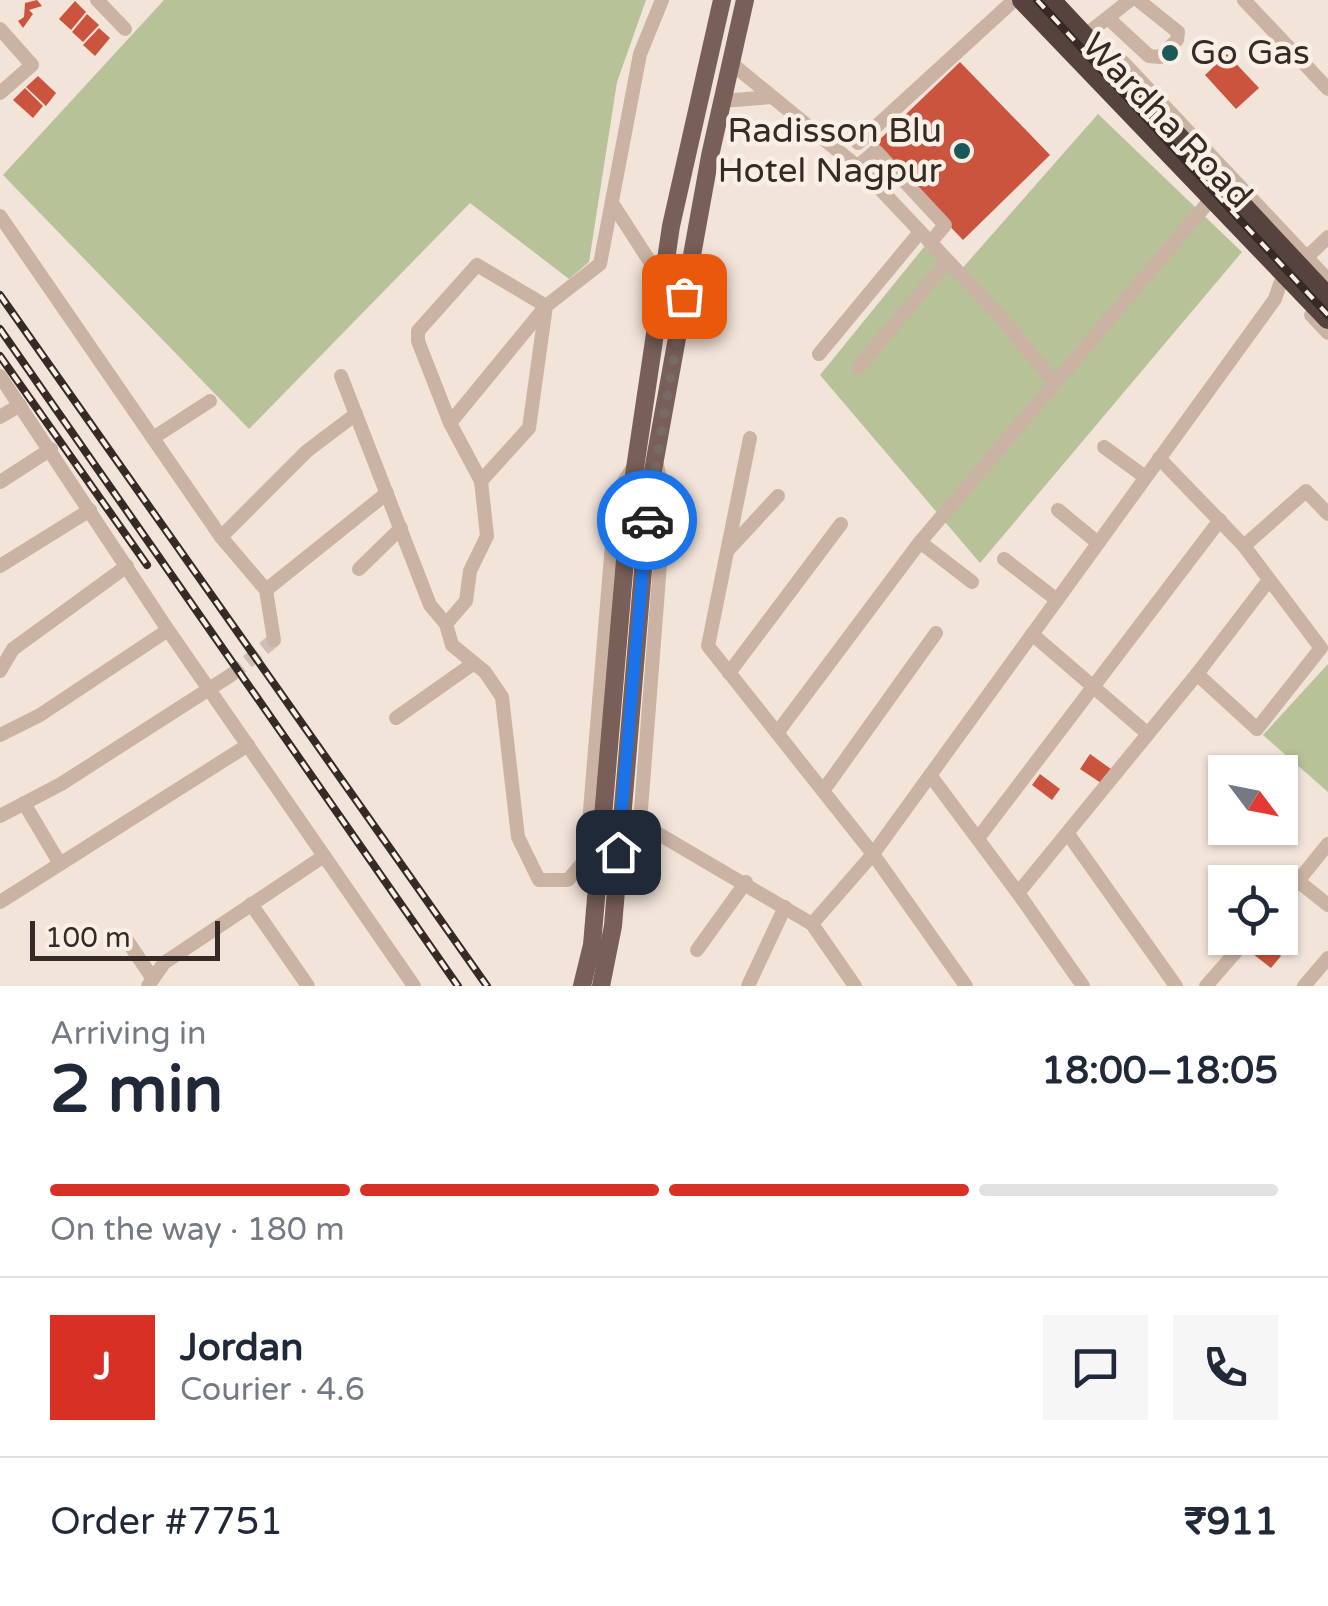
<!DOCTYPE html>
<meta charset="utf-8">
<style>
:root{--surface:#fff;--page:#f6f6f7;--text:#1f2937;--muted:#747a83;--line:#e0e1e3;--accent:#d93025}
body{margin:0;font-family:"Varela Round",sans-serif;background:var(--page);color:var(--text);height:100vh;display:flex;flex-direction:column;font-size:38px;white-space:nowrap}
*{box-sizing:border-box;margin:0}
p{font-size:32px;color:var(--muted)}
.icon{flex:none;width:55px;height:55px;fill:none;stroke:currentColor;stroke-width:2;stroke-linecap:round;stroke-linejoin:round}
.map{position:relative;height:986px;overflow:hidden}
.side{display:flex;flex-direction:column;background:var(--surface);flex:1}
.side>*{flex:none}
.needle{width:65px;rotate:122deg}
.tools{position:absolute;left:1208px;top:755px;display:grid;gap:20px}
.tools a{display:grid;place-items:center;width:90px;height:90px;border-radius:0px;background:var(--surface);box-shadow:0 2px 8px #0004;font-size:50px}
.scale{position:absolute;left:30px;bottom:25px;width:190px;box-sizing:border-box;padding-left:10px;border:5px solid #362a26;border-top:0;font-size:28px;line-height:35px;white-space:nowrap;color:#362a26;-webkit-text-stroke:8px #faefe5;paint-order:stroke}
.pin{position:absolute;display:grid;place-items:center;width:85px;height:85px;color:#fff;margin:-42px;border-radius:20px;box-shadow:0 5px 15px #0006}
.courier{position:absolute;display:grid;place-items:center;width:100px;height:100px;margin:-50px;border:8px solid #1a73e8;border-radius:50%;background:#fff;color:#222;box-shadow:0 2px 12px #0007}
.overview em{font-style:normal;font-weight:800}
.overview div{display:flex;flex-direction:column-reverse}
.overview{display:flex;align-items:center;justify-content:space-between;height:170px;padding:0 50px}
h1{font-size:65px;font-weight:800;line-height:75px}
.bar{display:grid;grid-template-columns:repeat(4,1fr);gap:15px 10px;align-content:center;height:120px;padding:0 50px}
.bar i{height:12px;border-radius:8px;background:var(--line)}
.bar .selected{background:var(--accent)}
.bar p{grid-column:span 4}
.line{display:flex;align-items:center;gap:25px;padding:0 50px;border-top:2px solid var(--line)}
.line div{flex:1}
.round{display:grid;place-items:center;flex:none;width:105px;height:105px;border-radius:0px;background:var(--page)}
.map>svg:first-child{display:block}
</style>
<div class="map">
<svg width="1328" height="986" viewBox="0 0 1328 986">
<rect width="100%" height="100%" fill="#f2e4d9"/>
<g fill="#b7c298">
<path d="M164,0H646L617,82L589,262L569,279L470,203L249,429L3,175Z"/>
<path d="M1098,114L1242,252L980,563L820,375L924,247L960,271Z"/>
<path d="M1328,664V792L1263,735Z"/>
</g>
<g fill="#cb543e">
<path d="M37,0L42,6L29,10L33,14L23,28L18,21L24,17L25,3Z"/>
<path d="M75,1L86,12L71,30L59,19Z"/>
<path d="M87,14L99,25L83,42L72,32Z"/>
<path d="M99,28L110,38L95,56L83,45Z"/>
<path d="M1227,54L1259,88L1236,109L1205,75Z"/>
<path d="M960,62L1050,155L963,240L873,146Z"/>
<path d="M38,76L56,93L46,106L26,87Z"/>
<path d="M25,88L43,106L33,118L13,100Z"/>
<path d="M1090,754L1111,769L1101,783L1080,769Z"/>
<path d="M1040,774L1060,789L1052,800L1032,785Z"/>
<path d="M1263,942L1281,956L1271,968L1253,954Z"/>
</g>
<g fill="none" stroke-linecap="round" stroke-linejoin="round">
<path stroke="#ccbfb5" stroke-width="14" stroke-dasharray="14 7" stroke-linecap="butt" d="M231,675L274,640"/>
<g stroke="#cbb3a4" stroke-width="14">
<path d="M97,0L125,29"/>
<path d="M1244,0L1328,89"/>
<path d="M1109,19L1149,56L1160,57L1177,40L1178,32L1138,0"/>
<path d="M0,29L32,65L0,93"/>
<path d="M1092,30L1130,0"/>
<path d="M1123,62L1328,280"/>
<path d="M731,63L864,172L999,315L1054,382"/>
<path d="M722,101L772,97"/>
<path d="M858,143L1012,2"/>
<path d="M858,166L876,151L945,225L930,243"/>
<path d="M614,206L663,282"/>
<path d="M0,216L221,537"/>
<path d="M1307,257L1328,237"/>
<path d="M477,265L546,306L529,428L481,481L450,423L418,341V331Z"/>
<path d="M1311,315L1328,333"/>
<path d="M819,354L920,232"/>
<path d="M858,368L947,261"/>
<path d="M0,376L168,630"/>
<path d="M341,376L430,605L446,624"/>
<path d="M356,414L307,451L221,537L266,590L387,493"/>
<path d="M0,417L20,405"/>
<path d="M450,423L546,306L600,264L640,54L662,0"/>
<path d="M153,438L210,401"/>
<path d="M750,438L708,646L873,854L812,924L855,986"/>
<path d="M1104,447L1145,477"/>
<path d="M1159,458L1244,546"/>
<path d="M481,481L487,536L470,571L466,601L446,624L452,645L485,672L502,697L518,837L539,880H568L586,859L612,544L621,486L634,466"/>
<path d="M0,482L51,449"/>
<path d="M1058,510L1098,543"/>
<path d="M920,542L1206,205"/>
<path d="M728,550L778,496"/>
<path d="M1004,559L1057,600"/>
<path d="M0,566L90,510"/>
<path d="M359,569L401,528"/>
<path d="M266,590L274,640"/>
<path d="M1032,634L1148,734"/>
<path d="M0,671L13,649L127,566"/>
<path d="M729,673L841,524"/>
<path d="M1197,674L1269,580"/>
<path d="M396,718L474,663"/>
<path d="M777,733L920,542L972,582"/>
<path d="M0,735L40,715L168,630L414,986"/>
<path d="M930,775L1018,893L1197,674L1257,729L1321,648L1244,546L1306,491L1328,514"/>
<path d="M823,791L936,633"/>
<path d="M24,803L60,864L248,745"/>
<path d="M0,816L61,784L231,675"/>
<path d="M640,823L812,924"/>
<path d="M1068,834L1176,986"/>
<path d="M979,837L1220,520"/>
<path d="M590,864L633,866L637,861L665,500L657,465"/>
<path d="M1298,881L1328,844"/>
<path d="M1018,893L1083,986"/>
<path d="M1280,901L1298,881L1328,905"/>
<path d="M0,902L60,864"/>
<path d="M251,904L308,986"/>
<path d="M124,936L153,979"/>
<path d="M697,950L746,882"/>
<path d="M148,986L164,963L324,856"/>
<path d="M748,986L785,907"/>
<path d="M966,986L873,854L1275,299L1280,284"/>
<path d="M1206,986L1248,938"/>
<path d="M1304,986L1328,958"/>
</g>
<g stroke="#785f57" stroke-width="18">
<path d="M650,487L710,156L745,0"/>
<path d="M630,502L671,226L722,0"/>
</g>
<g stroke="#57433d" stroke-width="20">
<path d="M1022,0L1328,319"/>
<path d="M1051,0L1328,297"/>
</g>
<g stroke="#362a26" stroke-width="8">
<g id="rail">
<path d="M1037,0L1328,315"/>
<path d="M0,295L487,986"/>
<path d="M0,329L458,986"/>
<path d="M0,356L147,565"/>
</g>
</g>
<use href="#rail" stroke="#faefe5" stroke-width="4" stroke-dasharray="11" stroke-linecap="butt"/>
<g stroke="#785f57" stroke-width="18">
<path d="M582,986L592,945L630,502"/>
<path d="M601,986L613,926L650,487"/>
</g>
</g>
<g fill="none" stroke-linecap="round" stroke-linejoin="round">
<path stroke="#786b65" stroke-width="10" stroke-dasharray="0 18" d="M647,520L684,296"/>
<path stroke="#1a73e8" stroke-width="12" d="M618,852L647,520"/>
</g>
<g fill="#1a5957" stroke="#faefe5" stroke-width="4">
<circle cx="1170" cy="53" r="10"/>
<circle cx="962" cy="151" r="10"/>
</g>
<g text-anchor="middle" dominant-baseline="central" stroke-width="9" stroke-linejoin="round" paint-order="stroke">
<g font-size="35" fill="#362a26" stroke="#faefe5" text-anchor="start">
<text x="1190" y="53">Go Gas</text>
<text x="942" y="131" text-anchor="end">Radisson Blu<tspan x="942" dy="40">Hotel Nagpur</tspan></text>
</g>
<g font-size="35" fill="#362a26" stroke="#faefe5">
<text transform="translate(1167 121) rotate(46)">Wardha Road</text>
</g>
</g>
</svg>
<div class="tools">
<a><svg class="needle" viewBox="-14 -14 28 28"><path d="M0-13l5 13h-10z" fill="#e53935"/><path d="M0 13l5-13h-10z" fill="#747a83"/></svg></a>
<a><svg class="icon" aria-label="locate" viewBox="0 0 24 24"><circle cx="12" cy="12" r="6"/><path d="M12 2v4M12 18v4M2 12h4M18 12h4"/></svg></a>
</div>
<div class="scale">100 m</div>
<div class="pin" style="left:684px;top:296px;background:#ea580c"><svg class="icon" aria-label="bag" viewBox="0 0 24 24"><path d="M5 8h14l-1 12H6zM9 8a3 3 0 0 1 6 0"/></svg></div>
<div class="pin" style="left:618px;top:852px;background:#1f2937"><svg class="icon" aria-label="home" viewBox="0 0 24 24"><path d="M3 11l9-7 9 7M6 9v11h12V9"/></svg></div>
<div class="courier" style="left:647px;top:520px"><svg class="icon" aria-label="car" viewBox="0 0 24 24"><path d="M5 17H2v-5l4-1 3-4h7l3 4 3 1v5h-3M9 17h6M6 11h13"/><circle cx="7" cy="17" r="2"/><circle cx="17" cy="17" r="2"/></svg></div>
</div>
<section class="side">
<div class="overview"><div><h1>2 min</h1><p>Arriving in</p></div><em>18:00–18:05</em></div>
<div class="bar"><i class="selected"></i><i class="selected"></i><i class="selected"></i><i></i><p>On the way · 180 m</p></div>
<div class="line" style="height:180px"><b class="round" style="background:var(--accent);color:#fff">J</b><div><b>Jordan</b><p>Courier · 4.6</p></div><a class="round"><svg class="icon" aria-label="chat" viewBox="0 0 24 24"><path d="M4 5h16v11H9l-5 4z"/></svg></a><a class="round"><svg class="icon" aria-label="phone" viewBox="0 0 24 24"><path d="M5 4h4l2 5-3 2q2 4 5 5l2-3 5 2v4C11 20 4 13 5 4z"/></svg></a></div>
<div class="line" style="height:130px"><div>Order #7751</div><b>₹911</b></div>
</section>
